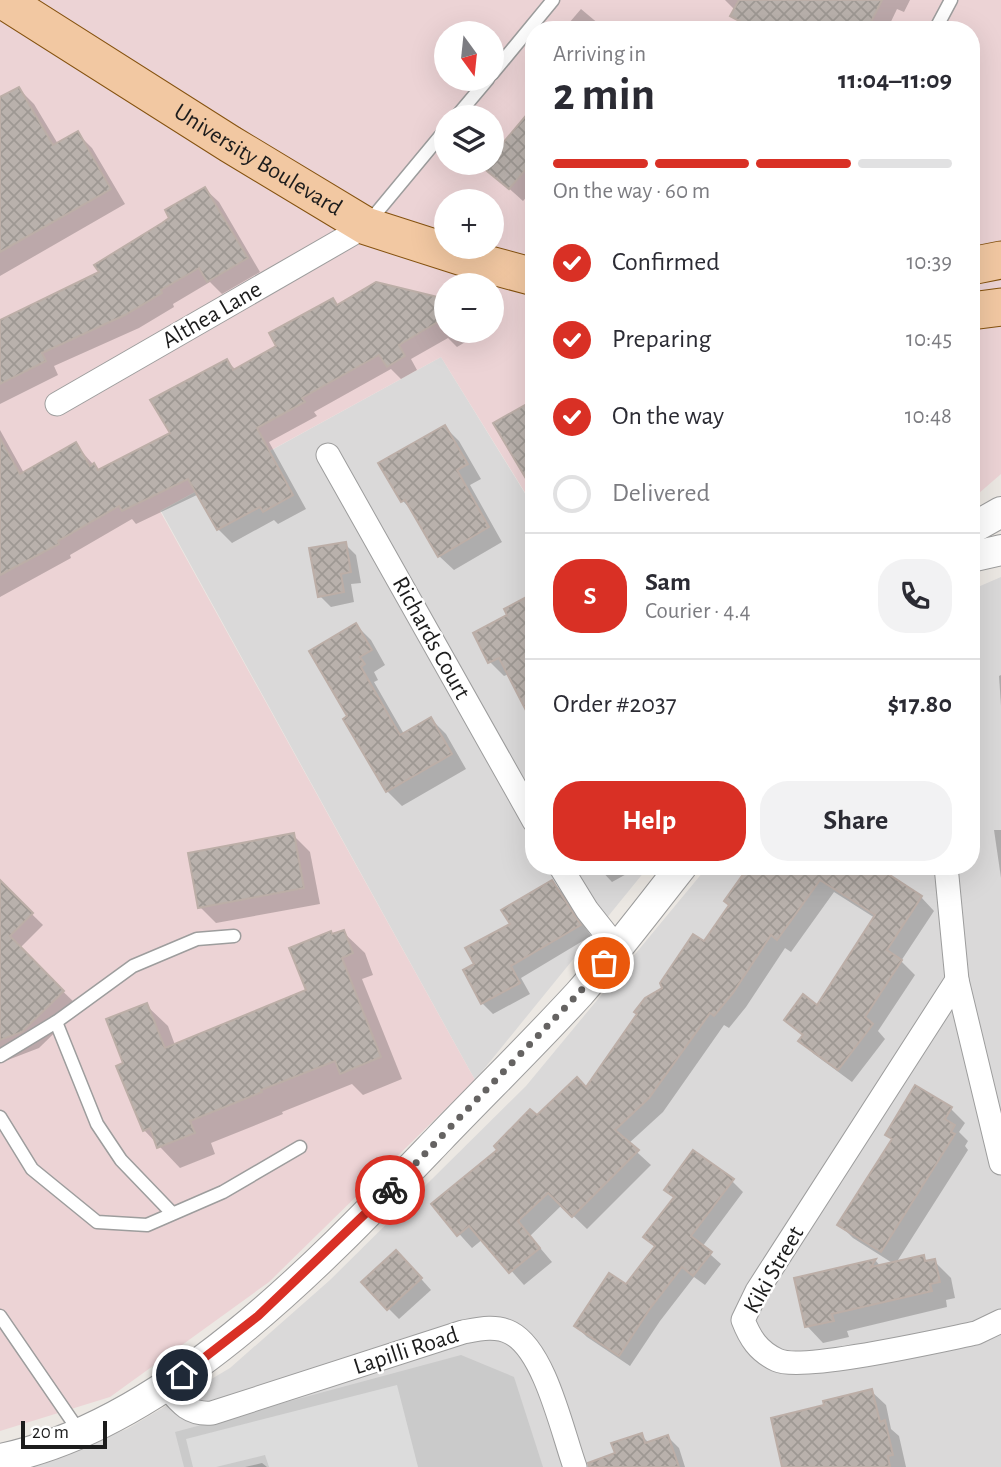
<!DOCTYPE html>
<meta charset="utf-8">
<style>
:root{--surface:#fff;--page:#f2f2f3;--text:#2b2b33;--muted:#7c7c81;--line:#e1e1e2;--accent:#d93025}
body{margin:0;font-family:"Alegreya Sans",sans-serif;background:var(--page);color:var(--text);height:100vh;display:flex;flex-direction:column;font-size:26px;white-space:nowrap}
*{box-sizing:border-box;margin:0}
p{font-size:23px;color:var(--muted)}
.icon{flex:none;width:38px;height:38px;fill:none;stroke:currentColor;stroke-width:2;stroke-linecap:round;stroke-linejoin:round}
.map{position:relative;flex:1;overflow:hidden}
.drawer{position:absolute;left:525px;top:21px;width:455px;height:854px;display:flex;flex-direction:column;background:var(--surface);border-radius:28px;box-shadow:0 7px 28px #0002}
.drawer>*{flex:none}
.needle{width:46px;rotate:165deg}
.buttons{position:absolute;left:434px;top:21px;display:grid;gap:14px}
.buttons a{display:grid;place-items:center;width:70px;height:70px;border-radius:50%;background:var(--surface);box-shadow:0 7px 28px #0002;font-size:35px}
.scale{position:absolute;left:21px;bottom:18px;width:86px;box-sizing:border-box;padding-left:7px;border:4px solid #1c1c1c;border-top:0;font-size:19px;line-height:24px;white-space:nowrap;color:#1c1c1c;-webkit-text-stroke:5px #fff;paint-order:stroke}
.pin{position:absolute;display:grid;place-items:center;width:60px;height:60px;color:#fff;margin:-30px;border:4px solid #fff;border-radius:50%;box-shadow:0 2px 7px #0007}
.courier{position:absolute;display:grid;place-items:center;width:70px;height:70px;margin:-35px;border:5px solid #d93025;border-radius:50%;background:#fff;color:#222;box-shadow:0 2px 9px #0007}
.overview em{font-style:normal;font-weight:700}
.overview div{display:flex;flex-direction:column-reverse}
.overview{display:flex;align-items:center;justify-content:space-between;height:119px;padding:0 28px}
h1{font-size:46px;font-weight:700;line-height:52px}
.bar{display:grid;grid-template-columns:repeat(4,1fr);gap:10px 7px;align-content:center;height:84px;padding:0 28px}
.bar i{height:9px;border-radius:5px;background:var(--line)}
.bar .on{background:var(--accent)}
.bar p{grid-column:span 4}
.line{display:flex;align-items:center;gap:18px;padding:0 28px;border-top:2px solid var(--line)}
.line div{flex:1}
.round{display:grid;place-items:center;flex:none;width:74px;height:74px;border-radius:28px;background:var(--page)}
ol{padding:0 28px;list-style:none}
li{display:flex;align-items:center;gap:21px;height:77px}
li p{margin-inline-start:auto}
li .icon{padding:7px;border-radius:50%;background:var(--accent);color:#fff;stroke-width:4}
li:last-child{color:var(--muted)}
li i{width:38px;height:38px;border:4px solid var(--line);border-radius:50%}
.button{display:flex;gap:14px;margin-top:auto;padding:14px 28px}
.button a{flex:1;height:80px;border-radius:28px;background:var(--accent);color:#fff;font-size:28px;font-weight:700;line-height:80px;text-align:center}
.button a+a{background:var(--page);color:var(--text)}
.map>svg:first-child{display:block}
</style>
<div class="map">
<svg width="1001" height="1467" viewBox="0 0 1001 1467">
<defs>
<pattern id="building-cross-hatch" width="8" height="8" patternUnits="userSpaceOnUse" patternTransform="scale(1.75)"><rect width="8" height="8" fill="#b9b1ac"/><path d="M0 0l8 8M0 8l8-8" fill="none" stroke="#9e9893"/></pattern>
</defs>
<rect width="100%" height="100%" fill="#ece8e3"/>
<g fill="#dad9d9">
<path d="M441,357L534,508V866H649L475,1080L161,511Z"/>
<path d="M1001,577V1467H22L127,1429L230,1368L330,1280L526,1086L708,866H971V590Z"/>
</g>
<path fill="#ecd3d5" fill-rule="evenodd" d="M0,0H1001V474L971,500V30H534V507L441,357L160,511L475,1080L269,1282L110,1397L0,1431ZM446,33H492V79H446ZM446,117H492V163H446ZM446,201H492V247H446ZM446,285H492V331H446Z"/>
<path fill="#cacaca" d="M461,1355L514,1377L543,1467H184L175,1432Z"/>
<path fill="#dcdcdc" d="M397,1385L418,1467H269L265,1455L216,1467H193L186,1439Z"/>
<g fill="#0003">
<path d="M725,0H910L904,12L897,9L887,30H736L740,23L733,15L735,10Z"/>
<path d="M581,9L606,30H563Z"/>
<path d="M19,89L34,104L58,144L77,133L92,148L125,204L0,276V99Z"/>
<path d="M534,109V189L523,201L485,167L492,163V159Z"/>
<path d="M205,189L219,202L260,272L222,294L210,282L173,304L174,307L139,328L54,366L58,375L0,404V321L101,273Z"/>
<path d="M376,284L446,301V331H474L472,338L457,347L448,338L411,359L417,370L401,379L391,369L314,412L317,416L269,442L306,509L278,524L274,520L232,543L218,529L199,494L136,524L132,519L70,555L71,558L0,597V430L24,473L75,444L100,472L172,434L227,361L236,370L278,347L333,300L339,306Z"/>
<path d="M445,427L459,441L481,479L470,485L502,542L454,570L439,556L414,513L403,501Z"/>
<path d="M345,544L356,555L361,583L351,584L354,602L331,607L320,596Z"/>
<path d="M509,615V674L504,676L490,662L475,634Z"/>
<path d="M356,625L371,640L385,665L374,672L378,680L374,682L404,734L431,719L446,734L466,769L402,806L387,791L350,717Z"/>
<path d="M1001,675V706L999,676Z"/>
<path d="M994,830H1001V878Z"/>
<path d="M293,835L310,852L320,904L216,923L200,907Z"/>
<path d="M597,866H641L612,882Z"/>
<path d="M757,866L921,897L934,911L901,961L915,975L878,1031L885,1039L852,1082L814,1054L801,1041L804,1036L786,1020L817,1007L875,918L834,892L791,952L785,948L746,1007L729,1028L724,1025L663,1112L628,1144L651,1165L587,1229L562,1205L530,1236L552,1262L524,1285L483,1239L472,1248L433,1205L537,1117L586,1089L665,988L704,944Z"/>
<path d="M552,882L563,893L591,936L521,978L530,994L493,1014L482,1003L476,965Z"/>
<path d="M0,883L43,925L7,961L0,953Z"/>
<path d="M343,932L365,953L373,975L362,979L402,1079L363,1095L352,1084L282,1112L283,1114L211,1143L215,1154L180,1168L144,1130L126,1064L146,1005L168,1026L175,1045L308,991L333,936Z"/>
<path d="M40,969L80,1008L39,1048L0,1063V1006Z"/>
<path d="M915,1087L951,1109L965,1123L959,1132L968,1141L965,1146L968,1150L896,1263L923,1257L928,1263L934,1261L951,1278L955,1298L946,1300L947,1307L847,1331L849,1337L823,1343L807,1326L796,1280L876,1261L881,1267L894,1264L853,1238L839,1224L893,1141L887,1134Z"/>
<path d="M732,1181L743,1192L702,1247L721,1264L705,1285L694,1277L660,1321L630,1366L587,1337L576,1326L627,1286L656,1248L645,1237L675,1199L666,1190Z"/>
<path d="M407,1263L431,1290L399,1319L388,1308Z"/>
<path d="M871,1391L886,1405L891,1429L899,1436L906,1467H784L826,1407Z"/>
<path d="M641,1435L649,1443L668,1437L679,1448L685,1467H621Z"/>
<path d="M262,1463L267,1467H245Z"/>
</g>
<g fill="url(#building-cross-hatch)" stroke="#bcaea7" stroke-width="2">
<path d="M739,0H882L867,30H756L730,16Z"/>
<path d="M19,87L53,145L78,131L111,189L0,252V97Z"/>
<path d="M534,106V160L509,189L482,167L486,163H492V156Z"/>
<path d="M205,187L248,258L207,282L199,268L161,290L162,293L125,315L42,353L46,361L0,384V320L99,272L94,265L162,223L169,218L165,210Z"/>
<path d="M376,282L446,299V317L399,345L405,356L387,367L379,355L302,398L305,402L257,428L293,495L263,512L260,507L217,530L188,479L122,511L119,506L58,541L59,544L0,575V438L20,474L76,442L90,466L94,463L98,470L170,433L150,400L227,359L233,370L276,346L269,333L333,298L337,305Z"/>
<path d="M534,400V492L493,423Z"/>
<path d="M445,425L468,464L457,470L489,527L438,557L405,500L401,502L378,463Z"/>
<path d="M346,542L351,572L341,574L344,592L318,597L309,548Z"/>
<path d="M534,593V726L499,658L488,663L473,633L507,615L504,609Z"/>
<path d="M356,623L372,650L360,657L365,664L361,667L400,735L431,717L452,754L386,792L343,719L347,716L309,651Z"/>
<path d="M294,833L304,888L198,908L188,853Z"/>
<path d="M749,866H876L922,896L887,950L902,960L865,1017L873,1024L838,1070L798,1041L803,1035L784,1020L803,994L817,1005L875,915L820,880L777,940L771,935L733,993L714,1016L710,1013L649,1098L615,1130L639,1150L572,1217L548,1193L518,1221L540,1248L509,1273L469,1226L457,1236L431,1204L497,1150L494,1146L530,1109L537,1115L577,1077L586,1087L637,1014L634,1012L645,998L662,988L660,983L693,934L704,941L729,905L724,901Z"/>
<path d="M0,880L33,913L10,936L64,991L22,1032L0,1040Z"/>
<path d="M552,880L581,925L511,966L520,983L481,1004L463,970L474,964L465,948L510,924L501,910Z"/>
<path d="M344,930L353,953L342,958L381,1057L340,1074L335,1061L261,1090L262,1092L190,1121L195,1133L157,1148L150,1128L143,1131L116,1066L123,1063L106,1019L147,1003L165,1048L306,990L289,948L331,931L332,934Z"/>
<path d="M915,1085L952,1107L945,1119L955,1125L951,1132L955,1134L881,1252L837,1225L892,1139L885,1135Z"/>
<path d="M693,1150L734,1179L691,1236L712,1252L693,1276L682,1267L649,1310L619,1356L574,1326L609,1273L626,1284L655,1246L643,1237L674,1197L664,1190Z"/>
<path d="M396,1250L422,1278L387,1310L361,1282Z"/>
<path d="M924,1255L925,1261L935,1259L940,1282L930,1284L932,1291L832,1314L834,1321L805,1327L794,1278L876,1259L871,1267Z"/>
<path d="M872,1389L880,1422L885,1420L893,1455L888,1456L890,1467H782L771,1418L824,1405L823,1401Z"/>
<path d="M642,1433L645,1443L668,1435L679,1467H589L588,1463L615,1453L611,1443Z"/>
</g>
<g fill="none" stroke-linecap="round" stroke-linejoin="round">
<g stroke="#9d9d9d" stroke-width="15">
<g id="service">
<path d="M935,30L951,0"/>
<path d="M492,74L553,0"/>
<path d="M456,117L488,79"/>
<path d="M368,223L446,129"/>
<path d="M56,1022L97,1124L121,1160L172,1213"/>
<path d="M0,1056L56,1022L133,966L197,939L234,936"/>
<path d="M0,1117L32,1169L97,1222L147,1225L223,1192L300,1147"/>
<path d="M0,1316L81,1434"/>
</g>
</g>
<g stroke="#9d9d9d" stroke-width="25">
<g id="minor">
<path d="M57,404L366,226"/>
<path d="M328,455L534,821"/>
<path d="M560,866L587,910L617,948"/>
<path d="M946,866L957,980L1001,1163"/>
<path d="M957,980L757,1291L743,1320C750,1338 758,1351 777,1360C802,1372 941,1340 976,1333L1001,1321"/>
<path d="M166,1386C180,1403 189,1415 212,1413L463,1332C479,1329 496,1325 511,1333C545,1351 562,1431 575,1467"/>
</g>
</g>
<g stroke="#9d9d9d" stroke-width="32">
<g id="tertiary">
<path d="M971,529L1001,512"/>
<path d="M971,557L1001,550"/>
<path d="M0,1459C169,1425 324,1259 439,1139C485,1091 534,1043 579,994C615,953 648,909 682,866"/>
</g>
</g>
<g stroke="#85520f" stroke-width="39">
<g id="primary">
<path id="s1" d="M3,0L230,144L366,226L475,261L534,277"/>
<path d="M971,266L1001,260"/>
<path d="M971,311L1001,307"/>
</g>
</g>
<use href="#service" stroke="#fff" stroke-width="12"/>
<use href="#minor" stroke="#fff" stroke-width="23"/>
<use href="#tertiary" stroke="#fff" stroke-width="30"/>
<use href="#primary" stroke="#f2c8a2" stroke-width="37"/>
</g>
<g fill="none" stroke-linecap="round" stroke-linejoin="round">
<path stroke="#656362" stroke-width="7" stroke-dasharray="0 12.6" d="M390,1190L579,993L604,963"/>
<path stroke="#d93025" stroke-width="9" d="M182,1375L258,1316L390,1190"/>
</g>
<g text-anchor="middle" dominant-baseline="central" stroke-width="5" stroke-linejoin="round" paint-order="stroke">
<g font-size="24" fill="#1c1c1c" stroke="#fff">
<text stroke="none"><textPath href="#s1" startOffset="301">University Boulevard</textPath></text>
<text transform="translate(212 315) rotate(-30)">Althea Lane</text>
<text transform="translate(431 638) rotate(61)">Richards Court</text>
<text transform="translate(774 1270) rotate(-60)">Kiki Street</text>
<text transform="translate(406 1351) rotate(-18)">Lapilli Road</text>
</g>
</g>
</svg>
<div class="buttons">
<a><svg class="needle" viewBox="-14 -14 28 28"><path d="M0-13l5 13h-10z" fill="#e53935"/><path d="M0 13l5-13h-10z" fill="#7c7c81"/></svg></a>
<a><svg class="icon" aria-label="layers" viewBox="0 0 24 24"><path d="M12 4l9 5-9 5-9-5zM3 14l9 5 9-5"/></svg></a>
<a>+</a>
<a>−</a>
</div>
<div class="scale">20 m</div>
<div class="pin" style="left:604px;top:963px;background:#ea580c"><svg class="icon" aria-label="bag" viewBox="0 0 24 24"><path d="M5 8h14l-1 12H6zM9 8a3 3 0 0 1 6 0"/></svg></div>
<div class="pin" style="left:182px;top:1375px;background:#1f2937"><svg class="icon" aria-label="home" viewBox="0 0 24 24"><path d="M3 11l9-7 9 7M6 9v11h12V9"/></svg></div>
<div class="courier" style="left:390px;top:1190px"><svg class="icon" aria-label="bike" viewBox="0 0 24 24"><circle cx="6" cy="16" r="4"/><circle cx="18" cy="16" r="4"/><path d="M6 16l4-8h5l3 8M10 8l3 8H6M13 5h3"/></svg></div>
<section class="drawer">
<div class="overview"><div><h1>2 min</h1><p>Arriving in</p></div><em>11:04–11:09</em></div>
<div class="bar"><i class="on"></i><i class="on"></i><i class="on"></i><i></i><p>On the way · 60 m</p></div>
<ol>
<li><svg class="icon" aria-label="check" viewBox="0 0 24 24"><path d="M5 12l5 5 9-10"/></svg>Confirmed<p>10:39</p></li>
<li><svg class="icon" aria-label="check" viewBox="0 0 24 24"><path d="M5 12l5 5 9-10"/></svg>Preparing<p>10:45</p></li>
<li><svg class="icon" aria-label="check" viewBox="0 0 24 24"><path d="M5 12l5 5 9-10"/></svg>On the way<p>10:48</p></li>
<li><i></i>Delivered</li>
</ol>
<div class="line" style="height:126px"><b class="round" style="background:var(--accent);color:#fff">S</b><div><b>Sam</b><p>Courier · 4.4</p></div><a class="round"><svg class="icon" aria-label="phone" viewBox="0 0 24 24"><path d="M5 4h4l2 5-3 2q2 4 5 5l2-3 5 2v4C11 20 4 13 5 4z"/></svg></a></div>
<div class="line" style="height:91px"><div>Order #2037</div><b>$17.80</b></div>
<div class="button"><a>Help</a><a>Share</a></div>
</section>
</div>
